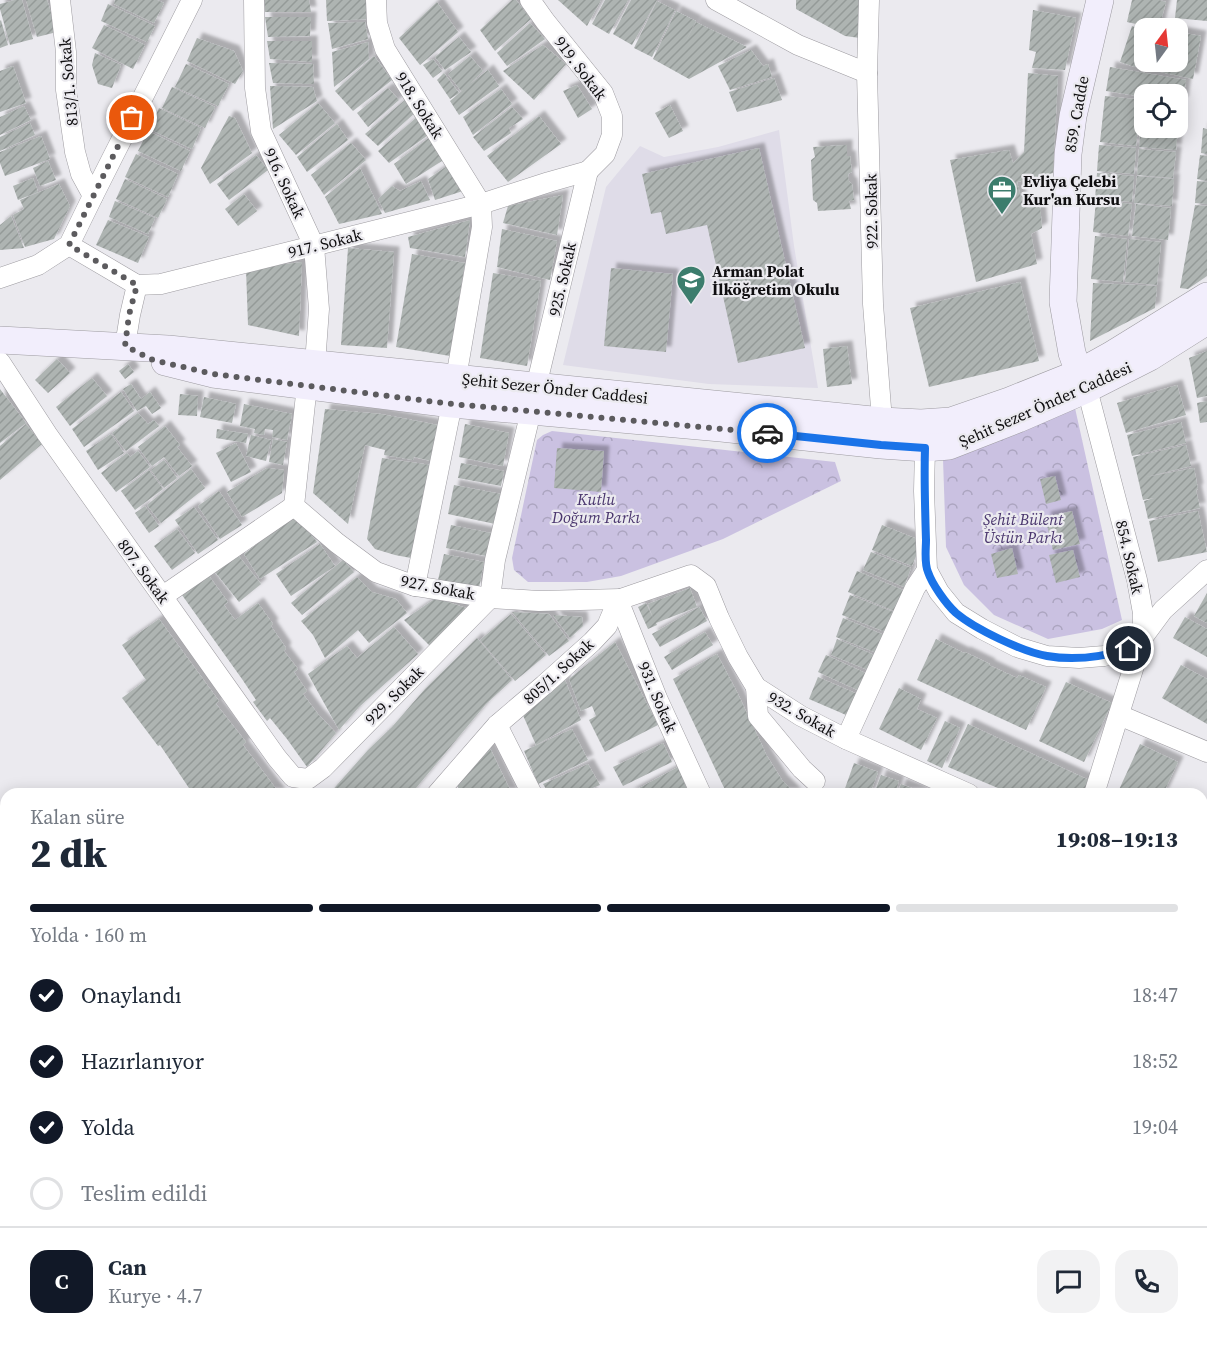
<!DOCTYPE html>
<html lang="tr">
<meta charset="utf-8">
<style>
:root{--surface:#fff;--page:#f2f2f3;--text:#1f2937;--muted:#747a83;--line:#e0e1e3;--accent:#111827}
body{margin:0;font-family:"Source Serif 4",serif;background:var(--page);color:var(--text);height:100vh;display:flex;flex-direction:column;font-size:22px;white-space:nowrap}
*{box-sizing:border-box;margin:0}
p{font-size:20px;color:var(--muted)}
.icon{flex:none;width:33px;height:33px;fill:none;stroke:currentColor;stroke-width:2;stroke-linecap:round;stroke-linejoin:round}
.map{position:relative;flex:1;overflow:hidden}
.sheet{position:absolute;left:0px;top:788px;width:1208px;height:560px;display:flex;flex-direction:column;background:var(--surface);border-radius:18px 18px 0 0;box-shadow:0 3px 15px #0003}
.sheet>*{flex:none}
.needle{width:39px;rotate:15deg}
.buttons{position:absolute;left:1134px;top:18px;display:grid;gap:12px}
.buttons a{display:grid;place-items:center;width:54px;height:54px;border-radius:12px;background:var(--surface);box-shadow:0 3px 15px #0003;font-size:30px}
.pin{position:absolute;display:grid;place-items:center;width:51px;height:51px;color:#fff;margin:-26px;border:3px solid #fff;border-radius:50%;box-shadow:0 2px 6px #0007}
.courier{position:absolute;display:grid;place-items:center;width:60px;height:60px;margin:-30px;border:4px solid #1a73e8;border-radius:50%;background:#fff;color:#222;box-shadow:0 2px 8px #0007}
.head em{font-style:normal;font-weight:800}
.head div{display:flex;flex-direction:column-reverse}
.head{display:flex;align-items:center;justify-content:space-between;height:102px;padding:0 30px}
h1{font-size:39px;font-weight:800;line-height:45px}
.bar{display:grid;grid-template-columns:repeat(4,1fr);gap:9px 6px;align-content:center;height:72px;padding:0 30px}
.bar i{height:8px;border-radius:4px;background:var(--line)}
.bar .selected{background:var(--accent)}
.bar p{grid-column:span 4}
.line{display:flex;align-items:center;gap:15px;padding:0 30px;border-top:2px solid var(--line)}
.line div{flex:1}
.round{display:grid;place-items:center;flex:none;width:63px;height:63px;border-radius:18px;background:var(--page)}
ol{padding:0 30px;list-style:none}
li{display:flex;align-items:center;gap:18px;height:66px}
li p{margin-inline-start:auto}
li .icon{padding:6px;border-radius:50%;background:var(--accent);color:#fff;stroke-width:4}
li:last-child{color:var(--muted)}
li i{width:33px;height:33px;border:3px solid var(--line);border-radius:50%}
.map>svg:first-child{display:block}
</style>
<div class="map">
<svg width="1207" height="1346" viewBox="0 0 1207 1346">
<defs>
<pattern id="forest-firs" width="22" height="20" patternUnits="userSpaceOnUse" patternTransform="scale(1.5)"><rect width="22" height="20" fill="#ab9eca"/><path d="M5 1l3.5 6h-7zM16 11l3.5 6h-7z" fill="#8a7fa3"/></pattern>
<pattern id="park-crowns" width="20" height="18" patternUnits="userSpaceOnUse" patternTransform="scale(1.5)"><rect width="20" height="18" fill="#cac1e1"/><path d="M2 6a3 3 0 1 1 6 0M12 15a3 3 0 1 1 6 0" fill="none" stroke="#aca5c0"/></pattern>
<pattern id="building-hatch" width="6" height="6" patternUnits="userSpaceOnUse" patternTransform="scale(1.5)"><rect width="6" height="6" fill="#aeb4b2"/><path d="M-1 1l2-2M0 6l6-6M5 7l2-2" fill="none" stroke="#949a98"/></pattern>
<filter id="shadow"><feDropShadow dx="5.5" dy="-5.5" stdDeviation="1.5" flood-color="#0004"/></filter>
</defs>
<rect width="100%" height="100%" fill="#ebeaef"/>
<path fill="#dfdce8" d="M779,130L794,246L818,388L709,384L563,365L606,187L640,146L664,157L718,147Z"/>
<g fill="url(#forest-firs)">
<path d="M0,1140L6,1143V1242L0,1237Z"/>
<path d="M243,1341H355L361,1346H256Z"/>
</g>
<g fill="url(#park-crowns)">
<path d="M1075,408L1122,620L1102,629L1048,639L994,615L964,585L946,547L943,459Z"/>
<path d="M552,431L835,462L841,481L723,539L621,576L587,582H528L514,570L512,558L537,440L543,435Z"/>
</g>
<g fill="url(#building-hatch)" filter="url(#shadow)">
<path d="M15,0H22L33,39L10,45L0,9V4Z"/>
<path d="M26,0H47L57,32L37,37Z"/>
<path d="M115,0H157L164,3L154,23L114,4Z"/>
<path d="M264,0H309L311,12H265Z"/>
<path d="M326,0H369L371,19L327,21Z"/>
<path d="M512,0H516L531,19L495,51L480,30Z"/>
<path d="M558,0H601L587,26Z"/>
<path d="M605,0H628L609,34L592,24Z"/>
<path d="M631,0H657L632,45L613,34Z"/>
<path d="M796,0H859L860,38L845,36L796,9Z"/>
<path d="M1132,0H1159L1166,2L1159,28H1154L1127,22Z"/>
<path d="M1177,0H1207V21L1175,18Z"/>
<path d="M657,1L675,10L652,57L634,48Z"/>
<path d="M437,2L458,32L420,65L399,38Z"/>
<path d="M108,4L155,26L147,42L101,21Z"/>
<path d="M1033,10L1076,18L1065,70L1032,68L1036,52L1029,50Z"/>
<path d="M676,11L696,21L685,43L696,22L747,47L689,79L653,59Z"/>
<path d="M265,17H311L310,36L268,37Z"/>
<path d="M1,20L8,45L0,48V21Z"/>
<path d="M365,22L368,39L332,49L328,23Z"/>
<path d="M530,23L545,39L507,66L497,53Z"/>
<path d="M104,25L145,45L133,69L92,48Z"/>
<path d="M1132,26L1144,30V39L1135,67L1120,62Z"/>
<path d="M1178,32L1201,36L1193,79L1142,68L1143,62H1178Z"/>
<path d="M459,37L471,52L445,70L435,57Z"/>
<path d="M197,38L234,51L243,71L235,84L187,61Z"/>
<path d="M267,41H312V62L270,59Z"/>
<path d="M368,42L369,59L334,87L332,52Z"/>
<path d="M543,45L566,64L534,100L503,71Z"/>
<path d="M751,50L763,66L768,64L772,77L730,90L718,66Z"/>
<path d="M95,53L121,65L112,88L98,84L92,65Z"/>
<path d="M374,56L392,80L353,111L335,91Z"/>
<path d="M470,56L483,71L470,84L488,70L499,86L459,115L450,101L463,90L461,91L448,74Z"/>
<path d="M433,59L442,71L433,78L423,65Z"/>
<path d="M269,63L313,64L314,84L273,83Z"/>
<path d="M186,64L229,84L218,106L175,87Z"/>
<path d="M13,66L26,103L0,112V71Z"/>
<path d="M1110,67L1186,80L1183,102H1178V94H1144V97L1106,91Z"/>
<path d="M444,73L459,93L450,99L437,80Z"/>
<path d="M1028,73L1058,76L1053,173L1017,182L1023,205L1040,204L1042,228L1031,234L1037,264L976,282L950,160L1009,150L1013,163L1024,152Z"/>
<path d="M774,78L782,100L737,112L729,92Z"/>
<path d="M577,85L592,109L578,118L563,91Z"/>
<path d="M270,86L313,87L317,101L273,129Z"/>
<path d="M172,87L215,107L205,128L162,108Z"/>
<path d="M388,88L399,100L368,127L357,113Z"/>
<path d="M501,89L512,104L473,135L463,117Z"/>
<path d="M1105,96L1144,100V120L1139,119L1136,146L1100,142Z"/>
<path d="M406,99L416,112L378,146L365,134Z"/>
<path d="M318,103L335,123L296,155L279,135Z"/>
<path d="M670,105L683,131L669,138L655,113Z"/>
<path d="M24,106L31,120L0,135V117Z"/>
<path d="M512,107L523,119L509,128L511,133L484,151L473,137Z"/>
<path d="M159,108L201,128L192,149L149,129Z"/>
<path d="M229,116L235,118L252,153L210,184L201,168Z"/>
<path d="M539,116L561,144L508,182L487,156Z"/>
<path d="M417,117L431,133L389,163L378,151Z"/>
<path d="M1141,121L1144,122V128H1178L1176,150L1139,147Z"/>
<path d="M30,123L35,135L0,151V137Z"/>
<path d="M337,124L348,140L307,172L297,157Z"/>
<path d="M1203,128L1207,129V154L1201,153Z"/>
<path d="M148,131L190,151L181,171L138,151Z"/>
<path d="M41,136L50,159L5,176L0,163V152Z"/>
<path d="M430,137L445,159L406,184L394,164Z"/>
<path d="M351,143L366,160L324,195L311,175Z"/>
<path d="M847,145V156H850L852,172L848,174L849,181L852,184L854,200L849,201L851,209L818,211L817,203L813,200L811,160L815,157L813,147Z"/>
<path d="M1099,145L1136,148L1134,174L1097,171Z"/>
<path d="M759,148L805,348L738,363L707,225L666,234L661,212L651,214L642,174Z"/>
<path d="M1139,149L1176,152L1173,178L1137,175Z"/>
<path d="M136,154L178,174L168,197L125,177Z"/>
<path d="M256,155L268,170L229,200L217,184Z"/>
<path d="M1200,155L1207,156V181L1197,179Z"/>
<path d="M48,161L56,180L40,186L33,168Z"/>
<path d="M447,166L466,190L435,200L428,179Z"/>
<path d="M360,168L382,214L339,224L325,197Z"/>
<path d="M1097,173L1134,176L1132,202L1095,199Z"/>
<path d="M1137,176L1174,179L1172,206L1134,203Z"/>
<path d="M33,178L38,192L18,200L13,186Z"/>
<path d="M125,179L167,199L158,218L116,199Z"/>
<path d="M421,181L430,200L385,213L378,199L392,186L400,191Z"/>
<path d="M1197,181L1207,182V204L1195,203Z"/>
<path d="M59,184L70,206L54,239L25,247L13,215L24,209L20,200Z"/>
<path d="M244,194L257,211L238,226L225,209Z"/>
<path d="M563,195L557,235L503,223L508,206Z"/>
<path d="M1096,200L1132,204L1128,236L1093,232Z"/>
<path d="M115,201L155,218L148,234L109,217Z"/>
<path d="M1136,204L1171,208L1168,240L1132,236Z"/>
<path d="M1195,205L1207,206V276L1188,289L1180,288Z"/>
<path d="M11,216L24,248L0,250V225Z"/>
<path d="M108,220L149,237L138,263L96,245Z"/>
<path d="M470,220L465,257L410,248L408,237Z"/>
<path d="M502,229L557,241L550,280L497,267Z"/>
<path d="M1095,236L1127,239L1123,282L1091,279Z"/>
<path d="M1129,239L1161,242L1157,285L1125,282Z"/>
<path d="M348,248L394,252L387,348L341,345Z"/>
<path d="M412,254L465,263L450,356L396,347Z"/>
<path d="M302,262L299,336L248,325L246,269Z"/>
<path d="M611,268L673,274L666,352L604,346Z"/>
<path d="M493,273L541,281L527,366L480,358Z"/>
<path d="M1020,282L1039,361L929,387L910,308Z"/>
<path d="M1093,283L1157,286L1155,308L1090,341Z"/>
<path d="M847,346L852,384L827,387L823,349Z"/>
<path d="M1207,351V396L1197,398L1189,358Z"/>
<path d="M57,359L70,373L48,393L35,380Z"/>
<path d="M128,364L134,372L125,379L119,371Z"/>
<path d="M92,378L107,396L70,426L56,407Z"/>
<path d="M131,384L141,399L150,392L161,408L152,414L146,406L137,411L123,389Z"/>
<path d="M1177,385L1186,415L1126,433L1117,403Z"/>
<path d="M0,389L26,423L0,443Z"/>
<path d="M121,392L134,411L84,447L72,429Z"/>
<path d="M180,394L198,396L197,416L178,415Z"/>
<path d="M204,397L236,404L232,423L200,417Z"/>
<path d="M1207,401V422L1200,423L1197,403Z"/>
<path d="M244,404L292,414L287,440L272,437L273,430L265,429L264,435L254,433L255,429L240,426Z"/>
<path d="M325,409L381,414L438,425L431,461L414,457L413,460L384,455L385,450L365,445L348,524L313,493Z"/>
<path d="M138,413L148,424L154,420L159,426L126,451L112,433Z"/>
<path d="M1181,422L1186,443L1132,456L1127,435Z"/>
<path d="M26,424L42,444L0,480V446Z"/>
<path d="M465,424L509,433L503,466L459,457Z"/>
<path d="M165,426L180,445L177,447L192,466L179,476L164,457L152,466L138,447Z"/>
<path d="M217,429L248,434L246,443L216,438Z"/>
<path d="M111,434L124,453L98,470L86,451Z"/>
<path d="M251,435L271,440L266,461L246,456Z"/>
<path d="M273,439L287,442L283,465L269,462Z"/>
<path d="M236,443L251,472L231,482L216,453Z"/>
<path d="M1186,445L1191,466L1146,477L1194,468L1198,489L1196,490L1200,508L1148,519L1144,501L1154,498L1143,500L1133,457Z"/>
<path d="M557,448L604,451L601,492L554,488Z"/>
<path d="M138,451L150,467L116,492L101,473L127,453L130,457Z"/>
<path d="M382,458L431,465L411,558L395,555L375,549L367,539Z"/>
<path d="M164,460L177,478L164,488L151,470Z"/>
<path d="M461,463L504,471L501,486L458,478Z"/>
<path d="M267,468L284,470L282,493L242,517L227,492Z"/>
<path d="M191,469L205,488L161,523L147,505Z"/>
<path d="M149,470L163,489L135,510L121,491Z"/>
<path d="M1055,476L1061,500L1046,504L1040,479Z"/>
<path d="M454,485L501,494L495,524L448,514Z"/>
<path d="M219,491L242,525L220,539L198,506Z"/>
<path d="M145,506L159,526L149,533L135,513Z"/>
<path d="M194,507L218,540L198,554L175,520Z"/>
<path d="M1072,511L1080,544L1053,550L1045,517Z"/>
<path d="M1198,511L1207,552L1158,562L1149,521Z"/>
<path d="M295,515L317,542L260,579L244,554Z"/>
<path d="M451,525L496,534L491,557L446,548Z"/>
<path d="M882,525L922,541L912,566L872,550Z"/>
<path d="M177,529L195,553L172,570L154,546Z"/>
<path d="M320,544L335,566L291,596L276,574Z"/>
<path d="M1012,548L1018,574L997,578L991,554Z"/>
<path d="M1073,550L1080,577L1056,583L1049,555Z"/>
<path d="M871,552L911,568L904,587L863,570Z"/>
<path d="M237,554L261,584L239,602L215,572Z"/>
<path d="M444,554L484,562L479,588L438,580Z"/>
<path d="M343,560L354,572L302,615L291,603Z"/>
<path d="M857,571L908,592L899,613L848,592Z"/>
<path d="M209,576L228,602L224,605L235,620L258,603L273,624L271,626L286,648L284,651L298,669L294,672L307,691L303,694L318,714L336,733L307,767L287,739L270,718L267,721L253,702L256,700L242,679L182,595Z"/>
<path d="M357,577L372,592L396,599L407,613L369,643L358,630L325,658L313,635L301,621Z"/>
<path d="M690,588L697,607L656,623L657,625L648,629L638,607L646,603L653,618L648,604Z"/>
<path d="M1207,593V623L1194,616Z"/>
<path d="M850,595L896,613L888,633L842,615Z"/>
<path d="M436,598L469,609L431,647L404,620Z"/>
<path d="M699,607L707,621L660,647L652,634Z"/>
<path d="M512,612L549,614L569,641L549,656Z"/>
<path d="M511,614L546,655L515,681L480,640Z"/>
<path d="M553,615L582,617L583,626L570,638Z"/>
<path d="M1185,617L1207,629V657L1173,638Z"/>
<path d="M843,618L889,637L882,655L836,637Z"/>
<path d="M159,619L219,701L216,704L246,742L243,745L280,794H193L160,745L158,746L122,698L146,680L122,645Z"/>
<path d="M394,627L418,654L359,707L339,730L308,674L347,646L357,658Z"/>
<path d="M705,632L713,645L672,670L664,657Z"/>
<path d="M477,638L512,680L486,704L411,794H329L368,750L392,727L425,689Z"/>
<path d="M837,639L879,657L873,672L831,655Z"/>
<path d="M936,639L964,653L965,652L990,664L989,665L1017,678L1019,675L1046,687L1026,730L917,680Z"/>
<path d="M615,642L658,725L605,752L589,720L596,716L592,706L581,711L569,679Z"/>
<path d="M717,654L738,694L767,756L782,780L796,794H727L673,679Z"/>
<path d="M826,655L872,676L864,693L818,672Z"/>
<path d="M1181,665L1207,679V724L1162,698Z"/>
<path d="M818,677L862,696L853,718L809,699Z"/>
<path d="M565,680L581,720L536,745L522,713Z"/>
<path d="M1066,682L1112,703L1084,762L1039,741Z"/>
<path d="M899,688L921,699L917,709L937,718L921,750L879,729Z"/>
<path d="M945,721L960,728L942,768L927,761Z"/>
<path d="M968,724L1091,781L1085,794H1018L1006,788L1005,791L948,767Z"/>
<path d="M572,729L588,760L538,784L524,751Z"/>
<path d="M663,743L672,762L623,786L613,767Z"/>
<path d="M488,744L512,794H461L457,785Z"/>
<path d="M1140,744L1178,762L1163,794H1117Z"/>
<path d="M854,763L878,772L870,794H843Z"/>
<path d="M588,764L600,785L590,789L592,794H549L543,784Z"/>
<path d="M678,767L689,794H628Z"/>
<path d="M881,775L899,781L895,794H874Z"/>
<path d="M901,784L925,793V794H897Z"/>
<path d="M1207,804V840L1202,838V816Z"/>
<path d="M1202,869L1207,872V933L1202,942Z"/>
<path d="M1207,1011V1066L1202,1061V1018Z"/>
<path d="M1202,1078L1207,1082V1119L1202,1126Z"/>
<path d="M1202,1133L1207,1140V1157L1202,1162Z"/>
<path d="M1207,1228V1257L1202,1251V1233Z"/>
<path d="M1202,1257L1207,1265V1290L1203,1294L1202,1292Z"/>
<path d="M545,1341H667L662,1346H551Z"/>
<path d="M807,1341H832L823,1346H810Z"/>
<path d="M851,1341H872L869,1346H848Z"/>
<path d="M1084,1341H1119L1116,1346H1081Z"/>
</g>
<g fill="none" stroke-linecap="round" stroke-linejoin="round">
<g stroke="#9d9ba0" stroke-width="21">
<g id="street">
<path d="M60,0L66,52V90L75,152L81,174L93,196"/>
<path d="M254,0L255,88L261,131L314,246L319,309L315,364"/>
<path d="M376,0L377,23L385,49L481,204L482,227L456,378"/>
<path d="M530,0L545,21L603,93L612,116V135L605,154L588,171"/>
<path d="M716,0L798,45L867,73"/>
<path d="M869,0L867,73L873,304L882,421"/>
<path d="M69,245L137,285L161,284L481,204L549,182L588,171"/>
<path d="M0,278L38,265L69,245L93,196L192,0"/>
<path d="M125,346L130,315L137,285"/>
<path d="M0,362L47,434L277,758L293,777L308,779L323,768L490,598L495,560L531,411"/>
<path d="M307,385L294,506L337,543L376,572L415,586L490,598L539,601L621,599"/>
<path d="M536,387L588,171"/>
<path d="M1087,389L1137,580L1143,613V637L1094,794"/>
<path d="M925,448L924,491L927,570L939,592L956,613L982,629L1017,647L1047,656L1079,658L1104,656L1129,649L1143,637L1163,610L1207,570"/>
<path d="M415,586L452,404"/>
<path d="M163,596L294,506"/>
<path d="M618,600L657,698L701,794"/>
<path d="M756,687L758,716L802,769L815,781"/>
<path d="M1119,715L1207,752"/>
<path d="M497,725L532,794"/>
<path d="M846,739L915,588L927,570"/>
<path d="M437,794L497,725L544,685L592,642L607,626L618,600L691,575L706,586L719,618L738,657L756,687L801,716L846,739L969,794"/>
<path d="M0,878L6,882"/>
<path d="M1202,961L1207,953"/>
<path d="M1202,1126L1207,1122"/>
<path d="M951,1346L952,1341"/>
<path d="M1199,1346L1207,1335"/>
</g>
</g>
<g stroke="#9d9ba0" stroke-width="28">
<g id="secondary">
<path d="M0,340L168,349L882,421L921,423L951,421L1009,401L1079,373L1113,354L1207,296"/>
<path d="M165,362L213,374L452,404L721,428L881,445L925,448L949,446L1018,419L1087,389L1150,357L1207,321"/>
<path d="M1087,387L1079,373L1072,353L1063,302L1068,154L1073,116L1100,0"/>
</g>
</g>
<g stroke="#c5c5c6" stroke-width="32">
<g id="primary">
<path d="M0,1085L6,1089"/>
<path d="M0,1117L6,1120"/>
<path d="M387,1341L393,1346"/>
<path d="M434,1341L440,1346"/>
</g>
</g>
<use href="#street" stroke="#fff" stroke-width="20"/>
<use href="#secondary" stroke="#f2eefc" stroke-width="27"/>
<use href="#primary" stroke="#e6ddfa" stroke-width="30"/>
</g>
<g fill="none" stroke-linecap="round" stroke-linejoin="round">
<path stroke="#5c5b5e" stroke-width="6" stroke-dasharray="0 10.8" d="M132,118L69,245L137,285L129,315L125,346L153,360L213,374L452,404L767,433"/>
<path stroke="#1a73e8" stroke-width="8" d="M767,433L881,445L925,448C924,479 925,509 926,540C926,549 924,563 928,572C932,584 946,604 956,613C975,629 1023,652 1047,656C1075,661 1102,657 1129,649"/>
</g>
<defs>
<g id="office-pin" transform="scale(1.5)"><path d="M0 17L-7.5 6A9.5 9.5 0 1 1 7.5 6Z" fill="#3c7d6d" stroke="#ebeaef"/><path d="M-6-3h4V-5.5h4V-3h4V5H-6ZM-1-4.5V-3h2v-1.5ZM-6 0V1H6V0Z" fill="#fff"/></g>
<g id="school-pin" transform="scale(1.5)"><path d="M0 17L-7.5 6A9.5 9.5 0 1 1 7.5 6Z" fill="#3c7d6d" stroke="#ebeaef"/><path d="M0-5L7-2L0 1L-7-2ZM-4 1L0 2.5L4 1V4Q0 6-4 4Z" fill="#fff"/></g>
</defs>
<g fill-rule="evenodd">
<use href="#office-pin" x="1002" y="190"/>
<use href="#school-pin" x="691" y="280"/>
</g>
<g text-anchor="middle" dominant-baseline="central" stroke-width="4.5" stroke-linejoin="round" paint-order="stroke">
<g font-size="16" fill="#0f0e10" stroke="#ebeaef">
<text transform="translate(581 68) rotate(53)">919. Sokak</text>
<text transform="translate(68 82) rotate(-95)">813/1. Sokak</text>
<text transform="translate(420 105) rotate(58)">918. Sokak</text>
<text transform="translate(1076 114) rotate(-80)">859. Cadde</text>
<text transform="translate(285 183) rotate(65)">916. Sokak</text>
<text transform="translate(871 211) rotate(-91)">922. Sokak</text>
<text transform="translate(325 243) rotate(-14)">917. Sokak</text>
<text transform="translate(562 279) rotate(-77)">925. Sokak</text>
<text transform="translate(555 388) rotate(6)">Şehit Sezer Önder Caddesi</text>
<text transform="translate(1045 404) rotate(-24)">Şehit Sezer Önder Caddesi</text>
<text transform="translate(1130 557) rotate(77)">854. Sokak</text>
<text transform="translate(144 571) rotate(54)">807. Sokak</text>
<text transform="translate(438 587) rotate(11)">927. Sokak</text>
<text transform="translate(558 671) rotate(-42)">805/1. Sokak</text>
<text transform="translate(394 695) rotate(-45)">929. Sokak</text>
<text transform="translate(658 697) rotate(67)">931. Sokak</text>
<text transform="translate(802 714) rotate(30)">932. Sokak</text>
</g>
<g font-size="16" font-weight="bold" fill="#0f0e10" stroke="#ebeaef" text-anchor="start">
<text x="1023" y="181">Evliya Çelebi<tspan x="1023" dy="18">Kur'an Kursu</tspan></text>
<text x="712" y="271">Arman Polat<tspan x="712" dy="18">İlköğretim Okulu</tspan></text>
</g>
<g font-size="16" font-style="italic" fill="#4a366e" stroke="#ebeaef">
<text x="596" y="499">Kutlu<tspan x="596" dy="18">Doğum Parkı</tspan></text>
<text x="1023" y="519">Şehit Bülent<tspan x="1023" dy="18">Üstün Parkı</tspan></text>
</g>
</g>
</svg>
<div class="buttons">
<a><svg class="needle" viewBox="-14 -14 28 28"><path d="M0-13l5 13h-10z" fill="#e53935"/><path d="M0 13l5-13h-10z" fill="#747a83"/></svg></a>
<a><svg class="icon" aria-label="locate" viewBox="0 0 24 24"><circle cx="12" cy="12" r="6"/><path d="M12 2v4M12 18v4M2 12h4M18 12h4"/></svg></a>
</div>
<div class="pin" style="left:132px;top:118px;background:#ea580c"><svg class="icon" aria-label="bag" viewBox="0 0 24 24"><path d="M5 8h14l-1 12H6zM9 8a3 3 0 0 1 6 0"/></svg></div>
<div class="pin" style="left:1129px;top:649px;background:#1f2937"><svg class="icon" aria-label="home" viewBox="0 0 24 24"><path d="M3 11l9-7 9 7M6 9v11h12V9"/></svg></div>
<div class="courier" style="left:767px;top:433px"><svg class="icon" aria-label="car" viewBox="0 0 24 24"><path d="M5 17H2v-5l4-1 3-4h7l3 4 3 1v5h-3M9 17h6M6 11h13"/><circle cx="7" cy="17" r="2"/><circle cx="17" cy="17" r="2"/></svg></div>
<section class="sheet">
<div class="head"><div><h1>2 dk</h1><p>Kalan süre</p></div><em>19:08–19:13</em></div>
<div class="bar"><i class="selected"></i><i class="selected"></i><i class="selected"></i><i></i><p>Yolda · 160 m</p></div>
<ol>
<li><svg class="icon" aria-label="check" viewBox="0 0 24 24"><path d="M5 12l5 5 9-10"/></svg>Onaylandı<p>18:47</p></li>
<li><svg class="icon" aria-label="check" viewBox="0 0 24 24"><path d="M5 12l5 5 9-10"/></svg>Hazırlanıyor<p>18:52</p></li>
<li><svg class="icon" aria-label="check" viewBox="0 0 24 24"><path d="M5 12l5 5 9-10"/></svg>Yolda<p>19:04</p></li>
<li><i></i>Teslim edildi</li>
</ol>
<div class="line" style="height:108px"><b class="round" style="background:var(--accent);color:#fff">C</b><div><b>Can</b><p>Kurye · 4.7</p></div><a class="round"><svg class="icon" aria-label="chat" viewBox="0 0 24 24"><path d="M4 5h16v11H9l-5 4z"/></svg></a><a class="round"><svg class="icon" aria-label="phone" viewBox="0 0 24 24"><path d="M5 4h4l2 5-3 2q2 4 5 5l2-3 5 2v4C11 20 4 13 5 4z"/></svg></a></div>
</section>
</div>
